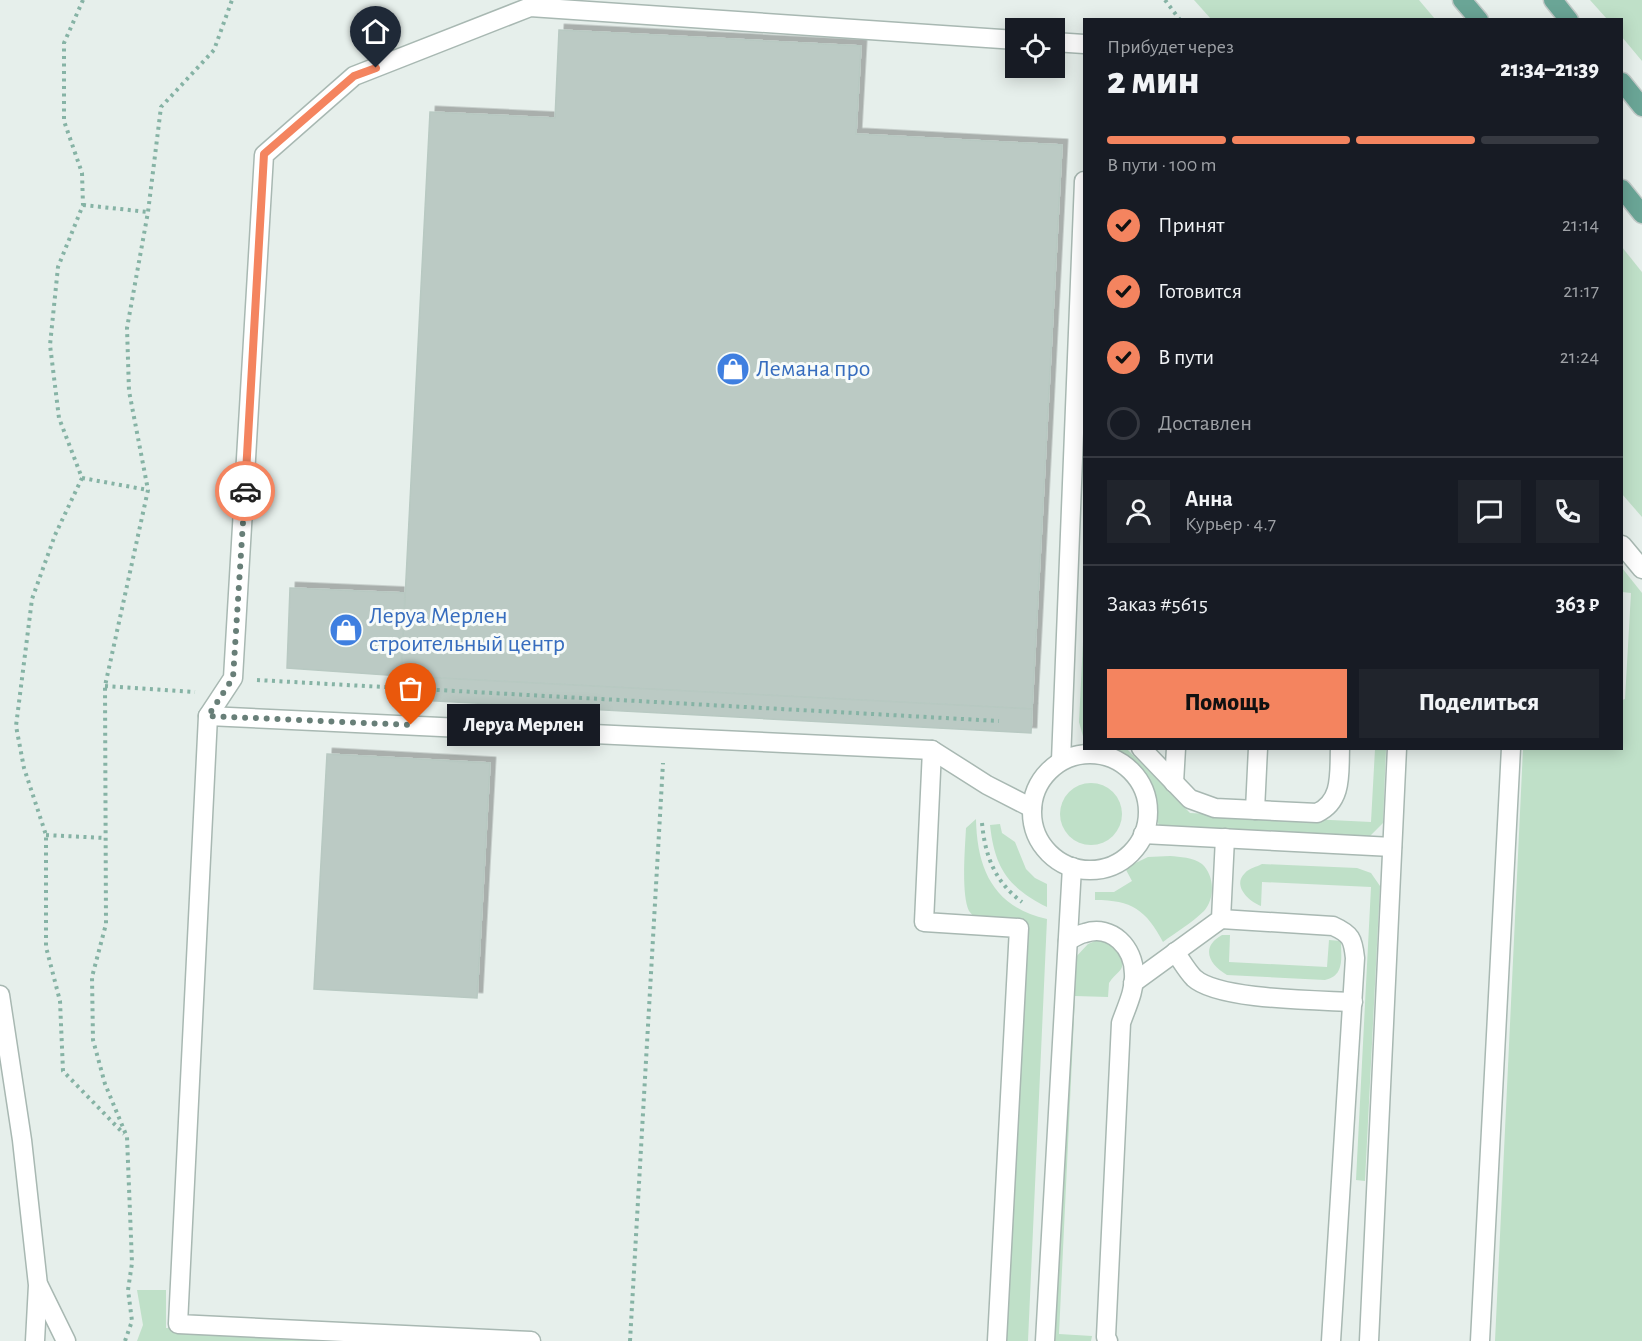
<!DOCTYPE html>
<html lang="ru">
<meta charset="utf-8">
<style>
:root{--surface:#171b24;--page:#20242c;--text:#f1f3f6;--muted:#9ea1a6;--line:#363941;--accent:#f4845f}
body{margin:0;font-family:"Alegreya Sans",sans-serif;background:var(--page);color:var(--text);height:100vh;display:flex;flex-direction:column;font-size:22px;white-space:nowrap}
*{box-sizing:border-box;margin:0}
p{font-size:20px;color:var(--muted)}
.icon{flex:none;width:33px;height:33px;fill:none;stroke:currentColor;stroke-width:2;stroke-linecap:round;stroke-linejoin:round}
.map{position:relative;flex:1;overflow:hidden}
.side{position:absolute;left:1083px;top:18px;width:540px;height:732px;display:flex;flex-direction:column;background:var(--surface);border-radius:0px;box-shadow:0 3px 15px #0003}
.side>*{flex:none}
.buttons{position:absolute;left:1005px;top:18px;display:grid;gap:12px}
.buttons a{display:grid;place-items:center;width:60px;height:60px;border-radius:0px;background:var(--surface);box-shadow:0 3px 15px #0003;font-size:30px}
.pin{position:absolute;display:grid;place-items:center;width:51px;height:51px;color:#fff;margin:-62px -26px;border-radius:50% 50% 50% 0;rotate:-45deg;box-shadow:0 0 6px #0007}
.pin .icon{rotate:45deg}
.courier{position:absolute;display:grid;place-items:center;width:60px;height:60px;margin:-30px;border:4px solid #f4845f;border-radius:50%;background:#fff;color:#222;box-shadow:0 2px 8px #0007}
.bubble{position:absolute;height:42px;border-radius:0px;background:var(--surface);box-shadow:0 3px 15px #0003;font-size:20px;font-weight:800;line-height:42px;text-align:center}
.overview em{font-style:normal;font-weight:800}
.overview div{display:flex;flex-direction:column-reverse}
.overview{display:flex;align-items:center;justify-content:space-between;height:102px;padding:0 24px}
h1{font-size:39px;font-weight:800;line-height:45px}
.bar{display:grid;grid-template-columns:repeat(4,1fr);gap:9px 6px;align-content:center;height:72px;padding:0 24px}
.bar i{height:8px;border-radius:4px;background:var(--line)}
.bar .current{background:var(--accent)}
.bar p{grid-column:span 4}
.line{display:flex;align-items:center;gap:15px;padding:0 24px;border-top:2px solid var(--line)}
.line div{flex:1}
.round{display:grid;place-items:center;flex:none;width:63px;height:63px;border-radius:0px;background:var(--page)}
ol{padding:0 24px;list-style:none}
li{display:flex;align-items:center;gap:18px;height:66px}
li p{margin-inline-start:auto}
li .icon{padding:6px;border-radius:50%;background:var(--accent);color:#111;stroke-width:4}
li:last-child{color:var(--muted)}
li i{width:33px;height:33px;border:3px solid var(--line);border-radius:50%}
.action{display:flex;gap:12px;margin-top:auto;padding:12px 24px}
.action a{flex:1;height:69px;border-radius:0px;background:var(--accent);color:#111;font-size:24px;font-weight:800;line-height:69px;text-align:center}
.action a+a{background:var(--page);color:var(--text)}
.map>svg:first-child{display:block}
</style>
<div class="map">
<svg width="1642" height="1341" viewBox="0 0 1642 1341">
<defs>
<filter id="shadow"><feDropShadow dx="5.5" dy="-5.5" stdDeviation="0" flood-color="#0004"/></filter>
</defs>
<rect width="100%" height="100%" fill="#e6efeb"/>
<g fill="#bfe0c8">
<path d="M1194,0H1419L1435,19H1211Z"/>
<path d="M1590,0H1642V61L1622,37V20L1607,19Z"/>
<path d="M1622,247L1642,272V517L1622,494Z"/>
<path d="M1622,568L1642,593V1341H1495L1523,749L1622,748V700L1625,699L1631,593L1622,592Z"/>
<path d="M1084,622V740L1079,722Z"/>
<path d="M1093,749H1127L1190,813L1371,822L1375,749H1386L1383,823L1370,836L1358,839L1162,828C1155,823 1155,811 1153,802C1146,769 1122,759 1093,749Z"/>
<circle cx="1091" cy="814" r="31"/>
<path d="M976,819C977,870 994,907 1047,919L1028,1341H1000L1023,924L980,921C975,918 972,915 969,911C961,895 965,848 966,828Z"/>
<path d="M1000,824L1002,833L1015,842L1026,869L1035,878L1047,884V907C1008,887 995,869 990,825Z"/>
<path d="M1170,856C1180,857 1193,857 1202,864C1215,876 1215,899 1204,911C1192,923 1176,932 1163,942C1146,910 1132,900 1095,900V892H1114L1132,881L1125,868L1148,857Z"/>
<path d="M1262,864L1357,868L1371,873L1380,886L1365,1181L1356,1180L1371,887L1262,882L1261,906C1248,901 1232,885 1245,873C1249,868 1257,867 1262,864Z"/>
<path d="M1222,935H1230L1229,962L1327,967L1329,940L1341,941C1341,957 1345,976 1325,980L1227,975C1209,965 1200,947 1222,935Z"/>
<path d="M1095,941H1106L1119,951C1127,973 1119,968 1109,983L1108,997L1075,996L1059,1334L1092,1336L1091,1341H1051L1074,959L1088,944Z"/>
<path d="M137,1290H166V1328L365,1336L373,1341H137L143,1325Z"/>
</g>
<g fill="#bbcac4" stroke="#b8c9c2" stroke-width="1.5" filter="url(#shadow)">
<path d="M559,30L861,46L856,134L1062,145L1032,709L401,676L430,112L555,118Z"/>
<path d="M290,588L405,593L401,676L287,668Z"/>
<path d="M401,676L1032,709L1031,733L400,699Z"/>
<path d="M327,754L490,763L477,998L314,989Z"/>
</g>
<g fill="none" stroke-linecap="round" stroke-linejoin="round">
<g stroke="#a8b8b2" stroke-width="21">
<g id="minor">
<path d="M1054,42L1084,44"/>
<path d="M1622,545L1642,569"/>
<path d="M208,716L932,750L987,785L1032,808"/>
<path d="M1141,748L1190,799L1215,808L1317,813C1343,801 1339,773 1340,748"/>
<path d="M932,750L924,922L1019,928L997,1341"/>
<circle cx="1090" cy="812" r="58"/>
<path d="M1061,761L1084,181"/>
<path d="M1174,783L1176,748"/>
<path d="M1255,810L1258,748"/>
<path d="M1143,834L1392,847"/>
<path d="M1221,919L1333,926C1351,934 1353,939 1355,958L1331,1341"/>
<path d="M1068,941C1073,938 1079,934 1085,933C1112,924 1134,948 1134,974C1135,991 1126,1008 1121,1023L1106,1337L1108,1341"/>
<path d="M1175,952C1181,960 1187,971 1194,978C1218,1000 1317,1000 1353,1002"/>
<path d="M1133,983L1221,919L1225,838"/>
<path d="M0,995L22,1140L38,1285L35,1341"/>
<path d="M39,1286L66,1341"/>
<path d="M531,1341L178,1324L208,716L233,678L264,155L354,76L530,7L1016,40"/>
<path d="M1045,1341L1072,867"/>
<path d="M1369,1341L1397,748"/>
<path d="M1480,1341L1511,748"/>
</g>
</g>
<g stroke="#c2cac8" stroke-width="21">
<g id="major">
<path d="M1462,0L1479,20"/>
<path d="M1553,0L1569,20"/>
<path d="M1622,82L1642,107"/>
<path d="M1622,189L1642,214"/>
</g>
</g>
<g stroke="#86b3a5" stroke-width="4" stroke-dasharray="3 4.5" stroke-linecap="butt">
<path d="M83,0L64,43V121L82,173L83,205L58,267L50,345L59,418L82,478L55,535L32,599L16,726L24,768L46,835V947L60,1001L63,1071L124,1134"/>
<path d="M1165,0L1180,20"/>
<path d="M83,205L148,212"/>
<path d="M82,478L148,490"/>
<path d="M257,680L999,721"/>
<path d="M105,686L195,692"/>
<path d="M982,823C985,856 995,882 1022,902"/>
<path d="M46,835L105,838"/>
<path d="M125,1341L132,1321L128,1290L132,1263L127,1137L105,1084L93,1040L92,977L106,924L105,686L148,490L129,391L127,328L148,212L161,107L214,50L232,0"/>
<path d="M630,1341L663,763"/>
</g>
<use href="#minor" stroke="#fff" stroke-width="18"/>
<use href="#major" stroke="#6aa596" stroke-width="18"/>
</g>
<g fill="none" stroke-linecap="round" stroke-linejoin="round">
<path stroke="#687f78" stroke-width="6" stroke-dasharray="0 10.8" d="M245,491L233,678L208,716L411,725"/>
<path stroke="#f4845f" stroke-width="8" d="M245,491L264,154L354,76L376,68"/>
</g>
<defs>
<g id="shop-disc" transform="scale(1.725)"><circle r="9.5" fill="#3f7fe0" stroke="#f7fbf9"/><path d="M-5-2.5h2.3a2.7 3.5 0 0 1 5.4 0H5L5.5 6h-11ZM-1.5-2.5h3a1.5 2.3 0 0 0-3 0Z" fill="#fff"/></g>
</defs>
<g fill-rule="evenodd">
<use href="#shop-disc" x="733" y="369"/>
<use href="#shop-disc" x="346" y="630"/>
</g>
<g text-anchor="middle" dominant-baseline="central" stroke-width="6" stroke-linejoin="round" paint-order="stroke">
<g font-size="24" fill="#366cbe" stroke="#f7fbf9" text-anchor="start">
<text x="756" y="369">Лемана про</text>
<text x="369" y="616">Леруа Мерлен<tspan x="369" dy="28">строительный центр</tspan></text>
</g>
</g>
</svg>
<div class="buttons">
<a><svg class="icon" aria-label="locate" viewBox="0 0 24 24"><circle cx="12" cy="12" r="6"/><path d="M12 2v4M12 18v4M2 12h4M18 12h4"/></svg></a>
</div>
<div class="pin" style="left:411px;top:725px;background:#ea580c"><svg class="icon" aria-label="bag" viewBox="0 0 24 24"><path d="M5 8h14l-1 12H6zM9 8a3 3 0 0 1 6 0"/></svg></div>
<div class="pin" style="left:376px;top:68px;background:#1f2937"><svg class="icon" aria-label="home" viewBox="0 0 24 24"><path d="M3 11l9-7 9 7M6 9v11h12V9"/></svg></div>
<div class="courier" style="left:245px;top:491px"><svg class="icon" aria-label="car" viewBox="0 0 24 24"><path d="M5 17H2v-5l4-1 3-4h7l3 4 3 1v5h-3M9 17h6M6 11h13"/><circle cx="7" cy="17" r="2"/><circle cx="17" cy="17" r="2"/></svg></div>
<div class="bubble" style="left:447px;top:704px;width:153px">Леруа Мерлен</div>
<section class="side">
<div class="overview"><div><h1>2 мин</h1><p>Прибудет через</p></div><em>21:34–21:39</em></div>
<div class="bar"><i class="current"></i><i class="current"></i><i class="current"></i><i></i><p>В пути · 100 m</p></div>
<ol>
<li><svg class="icon" aria-label="check" viewBox="0 0 24 24"><path d="M5 12l5 5 9-10"/></svg>Принят<p>21:14</p></li>
<li><svg class="icon" aria-label="check" viewBox="0 0 24 24"><path d="M5 12l5 5 9-10"/></svg>Готовится<p>21:17</p></li>
<li><svg class="icon" aria-label="check" viewBox="0 0 24 24"><path d="M5 12l5 5 9-10"/></svg>В пути<p>21:24</p></li>
<li><i></i>Доставлен</li>
</ol>
<div class="line" style="height:108px"><a class="round"><svg class="icon" aria-label="person" viewBox="0 0 24 24"><circle cx="12" cy="8" r="4"/><path d="M4 21q1-7 8-7t8 7"/></svg></a><div><b>Анна</b><p>Курьер · 4.7</p></div><a class="round"><svg class="icon" aria-label="chat" viewBox="0 0 24 24"><path d="M4 5h16v11H9l-5 4z"/></svg></a><a class="round"><svg class="icon" aria-label="phone" viewBox="0 0 24 24"><path d="M5 4h4l2 5-3 2q2 4 5 5l2-3 5 2v4C11 20 4 13 5 4z"/></svg></a></div>
<div class="line" style="height:78px"><div>Заказ #5615</div><b>363 ₽</b></div>
<div class="action"><a>Помощь</a><a>Поделиться</a></div>
</section>
</div>
